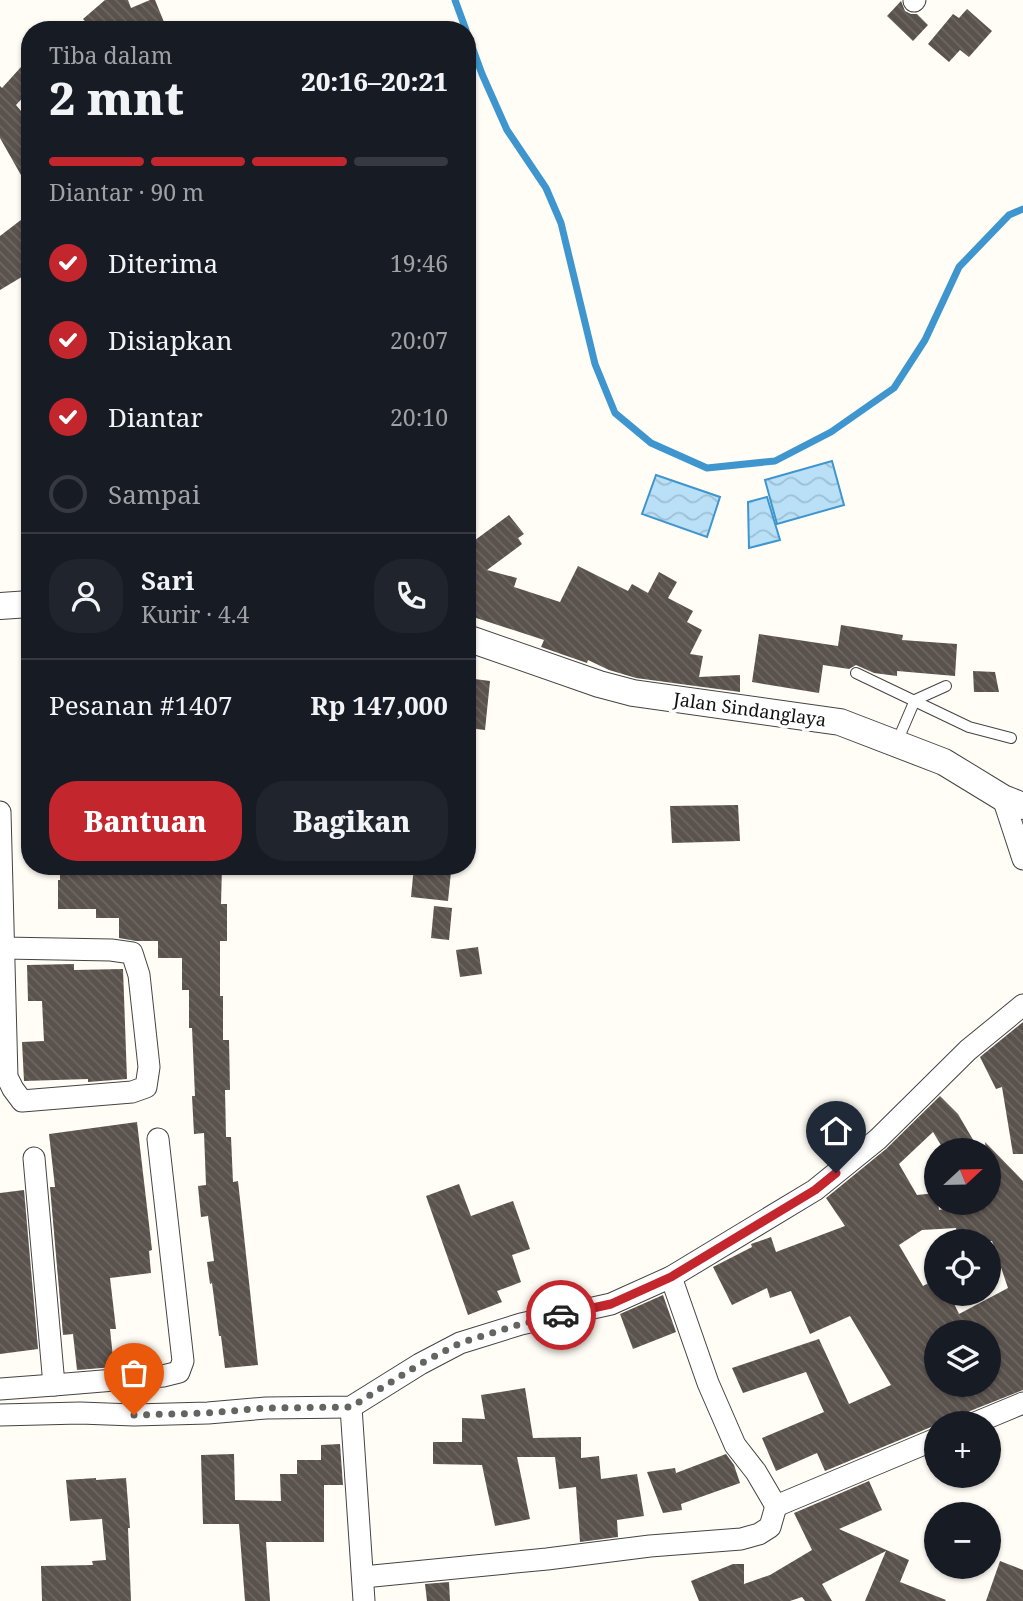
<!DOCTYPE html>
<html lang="id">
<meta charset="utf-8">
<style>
:root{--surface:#171b24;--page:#20242c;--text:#f1f3f6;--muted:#9ea1a6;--line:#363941;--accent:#c4262e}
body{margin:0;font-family:"Noto Serif",serif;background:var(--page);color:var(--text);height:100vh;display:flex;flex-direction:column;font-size:26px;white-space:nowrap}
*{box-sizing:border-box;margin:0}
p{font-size:23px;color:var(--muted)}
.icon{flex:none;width:38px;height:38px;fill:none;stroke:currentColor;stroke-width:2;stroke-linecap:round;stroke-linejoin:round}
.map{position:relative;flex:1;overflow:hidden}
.panel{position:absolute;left:21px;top:21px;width:455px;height:854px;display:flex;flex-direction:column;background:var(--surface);border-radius:28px;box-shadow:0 2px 5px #0004}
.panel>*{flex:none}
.needle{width:46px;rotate:68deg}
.controls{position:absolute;left:924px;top:1138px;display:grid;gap:14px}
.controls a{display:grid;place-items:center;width:77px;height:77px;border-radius:50%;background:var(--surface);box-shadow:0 2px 5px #0004;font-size:35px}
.pin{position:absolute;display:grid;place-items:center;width:60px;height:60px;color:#fff;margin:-72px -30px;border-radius:50% 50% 50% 0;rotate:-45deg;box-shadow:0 0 7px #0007}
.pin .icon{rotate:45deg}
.courier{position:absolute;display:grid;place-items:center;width:70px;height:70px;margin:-35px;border:5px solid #c4262e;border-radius:50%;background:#fff;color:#222;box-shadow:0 2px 9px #0007}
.overview em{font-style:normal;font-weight:800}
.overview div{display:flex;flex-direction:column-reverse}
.overview{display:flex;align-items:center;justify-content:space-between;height:119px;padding:0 28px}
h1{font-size:46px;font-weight:800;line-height:52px}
.bar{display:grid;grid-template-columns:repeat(4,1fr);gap:10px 7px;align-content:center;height:84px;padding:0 28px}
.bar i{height:9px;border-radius:5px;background:var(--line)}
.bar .current{background:var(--accent)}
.bar p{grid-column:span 4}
.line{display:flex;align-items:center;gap:18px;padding:0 28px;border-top:2px solid var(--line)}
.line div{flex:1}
.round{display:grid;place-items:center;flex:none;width:74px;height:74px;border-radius:28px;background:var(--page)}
ol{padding:0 28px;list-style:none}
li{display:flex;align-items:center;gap:21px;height:77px}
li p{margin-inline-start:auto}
li .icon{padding:7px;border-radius:50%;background:var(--accent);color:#fff;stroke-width:4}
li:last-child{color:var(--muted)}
li i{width:38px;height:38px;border:4px solid var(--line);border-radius:50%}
.cta{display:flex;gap:14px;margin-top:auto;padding:14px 28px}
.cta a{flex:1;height:80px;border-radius:28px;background:var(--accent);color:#fff;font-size:28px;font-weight:800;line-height:80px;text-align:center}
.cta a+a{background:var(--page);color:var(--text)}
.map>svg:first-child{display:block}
</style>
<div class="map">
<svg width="1023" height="1601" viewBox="0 0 1023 1601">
<defs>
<pattern id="water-waves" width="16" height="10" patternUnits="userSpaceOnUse" patternTransform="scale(1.75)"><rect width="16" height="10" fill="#b9e0f7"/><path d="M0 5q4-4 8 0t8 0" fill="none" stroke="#9ebfd3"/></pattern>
<pattern id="building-back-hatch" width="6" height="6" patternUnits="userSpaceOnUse" patternTransform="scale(1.75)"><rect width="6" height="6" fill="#5a524d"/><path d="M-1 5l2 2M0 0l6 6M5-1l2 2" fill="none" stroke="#6d6662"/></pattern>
</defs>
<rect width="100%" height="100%" fill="#fffdf5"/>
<g fill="url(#water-waves)" stroke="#3f96cf" stroke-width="2">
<path d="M832,461L844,505L777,524L765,480Z"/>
<path d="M656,475L720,497L707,537L642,514Z"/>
<path d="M767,497L780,540L749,548L748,502Z"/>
</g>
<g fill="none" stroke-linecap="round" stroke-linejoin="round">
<g stroke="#3f96cf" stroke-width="7">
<path d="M455,0L466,30"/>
<path d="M467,33L482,74L507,130L546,188L561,223L595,364L615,413L651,443L707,468L775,461L831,432L894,388L925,340L959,267L1009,215L1023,209"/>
</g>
</g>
<g fill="url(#building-back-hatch)" fill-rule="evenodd">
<path d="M105,0H128L131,8L150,0H155L164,22L145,30H92L83,19Z"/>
<path d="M901,1L905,11L911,14H917L928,25L913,41L887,16Z"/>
<path d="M967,9L992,31L969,57L960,50L949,62L928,44L953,14L959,18Z"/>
<path d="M30,57V90L16,105L30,122V191L0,138V86L2,88Z"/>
<path d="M30,213V272L0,290V236Z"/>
<path d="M509,515L524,534L518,538L522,544L487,570L517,578L514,587L560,602L578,566L628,591L632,584L648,593L659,572L677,582L668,598L693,611L687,622L702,630L690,654L703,656L699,677L740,675V692L636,678L609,670L588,660L587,663L541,647L544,640L467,615V546Z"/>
<path d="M841,625L903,635L902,640L957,644L955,676L897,671V676L874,673L856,665L849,669L823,665L819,693L752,682L759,634L838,646Z"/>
<path d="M973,671L995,672L999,692H974Z"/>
<path d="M467,678L490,681L485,730L467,728Z"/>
<path d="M738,805L740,841L672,843L670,806Z"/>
<path d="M60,866H222L221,904H227V941H220V996H223V1040H229L230,1090H225L226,1137H231L233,1182L238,1181L258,1365L225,1368L221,1336H219L212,1283L210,1284L207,1262L214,1261L208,1216L201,1217L198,1186L206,1185L204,1133L194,1134L192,1096H195L192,1028H189V990H182V958H158V941H136L119,938V918H96V909H58V880H60Z"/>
<path d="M414,866H446V872H451L448,901L411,897Z"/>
<path d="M434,906L452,908L449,940L431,938Z"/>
<path d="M478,947L482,974L460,977L456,950Z"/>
<path d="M74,964V970L123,969L127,1079L88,1082V1079L24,1081L22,1042L44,1041L42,1001H28L27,965Z"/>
<path d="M1023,1022V1154H1013L1002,1087L996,1089L980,1057Z"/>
<path d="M940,1096L958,1114L979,1150H944L933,1132L899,1164L917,1195L936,1193V1202H938L939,1210L979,1202H989V1200L994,1199L989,1167V1150H986L985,1142L1023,1181V1390L970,1411L965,1415L962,1420L956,1423H936V1426L931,1427L825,1471L817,1453L776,1471L762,1438L824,1412L806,1372L743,1393L732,1368L819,1339L849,1404L891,1385L850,1316L810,1334L791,1291L770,1298L767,1288L732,1305L713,1267L752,1247L751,1244L771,1237L776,1252L845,1226L826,1198L886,1149ZM956,1228L958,1241H992L1008,1288L959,1314L949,1293H936V1279L923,1286L899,1245L922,1230ZM936,1332H989V1384H936Z"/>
<path d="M137,1122L152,1250L149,1251L151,1273L110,1278L116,1329H110L114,1367L77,1370L73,1334L63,1335L50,1187H55L49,1134Z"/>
<path d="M459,1184L471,1216L513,1201L530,1249L512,1255L521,1282L497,1291L502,1302L468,1315L426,1196Z"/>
<path d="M24,1190L38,1349L0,1354V1193Z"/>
<path d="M663,1295L676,1332L633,1349L620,1314Z"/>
<path d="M525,1388L533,1438L581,1437V1458L599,1456L601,1479L637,1474L644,1516L617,1520L618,1537L580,1542L576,1487L559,1489L555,1457H517L530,1519L495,1526L482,1465L433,1464V1442H462V1418L485,1419L481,1395Z"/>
<path d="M340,1444L343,1485H324V1542H266L270,1601H245L239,1524H203L201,1455L234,1454L235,1500L281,1501L280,1474H297V1460H321V1445Z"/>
<path d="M726,1454L734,1465L740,1483L681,1504L682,1510L663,1513L647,1472L675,1468L676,1473Z"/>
<path d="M96,1478V1480L126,1478L130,1528H128L131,1601H42L41,1566L93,1565L92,1561L106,1560L102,1519L70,1521L66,1480Z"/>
<path d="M869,1481L882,1510L839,1529L909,1560L900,1582L946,1600L945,1601H865L886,1551L822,1584L832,1601H805L802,1597L790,1601H699L691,1581L733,1564H744V1584L770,1575L812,1550L794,1513Z"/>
<path d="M1000,1561L1023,1570V1601H986Z"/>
<path d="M449,1582L450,1601H427L425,1584Z"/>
</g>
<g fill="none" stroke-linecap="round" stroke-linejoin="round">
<g stroke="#444" stroke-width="12">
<g id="service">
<path d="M856,673L969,727L1011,738"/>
<path d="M897,742L915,700L946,686"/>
</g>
</g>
<g stroke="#444" stroke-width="23">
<g id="minor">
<path d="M914,1L915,0"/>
<path d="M1003,798L1023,859"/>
<path d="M0,812L7,1077L13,1089L22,1101L132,1092L146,1087L149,1067L139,975L132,953L111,950L4,948"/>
<path d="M34,1158L54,1385L163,1376L179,1372L183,1361L158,1139"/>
<path d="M671,1277L708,1383L735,1445L756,1472L776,1506L936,1439"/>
<path d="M0,1389L54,1385"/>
<path d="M351,1407L364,1601"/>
<path d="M0,1415L80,1413L134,1415L208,1413L266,1408L351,1407L420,1364L460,1343L521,1324L611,1304L671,1277L815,1190L878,1139L968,1050L1023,1005"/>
<path d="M975,1423L1023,1403"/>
<path d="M363,1577L547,1559L650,1546L741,1539L759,1534L770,1527L776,1506"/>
</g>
</g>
<g stroke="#444" stroke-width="28">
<g id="tertiary">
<path d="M0,606L30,604"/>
<path d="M467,638L599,684L633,693L840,722L944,762L1003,798L1023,806"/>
</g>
</g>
<use href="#service" stroke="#fff" stroke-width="10"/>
<use href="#minor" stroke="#fff" stroke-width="21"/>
<use href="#tertiary" stroke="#fff" stroke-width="26"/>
</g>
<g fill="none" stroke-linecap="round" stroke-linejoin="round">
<path stroke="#646461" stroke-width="7" stroke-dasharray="0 12.6" d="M134,1415L208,1413L266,1408L351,1407L420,1364L460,1343L521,1324L561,1315"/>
<path stroke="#c4262e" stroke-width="9" d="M561,1315L611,1304L671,1277L815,1190L836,1173"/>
</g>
<g text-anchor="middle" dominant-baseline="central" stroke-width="7" stroke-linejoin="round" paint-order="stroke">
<g font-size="18" fill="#111" stroke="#fff">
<text transform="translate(750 709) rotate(8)">Jalan Sindanglaya</text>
</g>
</g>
</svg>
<div class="controls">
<a><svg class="needle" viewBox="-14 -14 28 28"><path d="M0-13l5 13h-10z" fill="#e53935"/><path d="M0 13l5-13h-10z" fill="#9ea1a6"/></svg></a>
<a><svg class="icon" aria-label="locate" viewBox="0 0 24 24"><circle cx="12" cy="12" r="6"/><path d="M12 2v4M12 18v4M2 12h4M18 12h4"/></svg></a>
<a><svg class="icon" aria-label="layers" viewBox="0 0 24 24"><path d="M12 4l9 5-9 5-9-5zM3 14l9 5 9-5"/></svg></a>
<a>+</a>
<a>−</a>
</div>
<div class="pin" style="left:134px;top:1415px;background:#ea580c"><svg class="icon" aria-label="bag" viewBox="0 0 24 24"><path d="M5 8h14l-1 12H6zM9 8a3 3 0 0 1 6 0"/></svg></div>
<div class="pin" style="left:836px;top:1173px;background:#1f2937"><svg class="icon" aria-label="home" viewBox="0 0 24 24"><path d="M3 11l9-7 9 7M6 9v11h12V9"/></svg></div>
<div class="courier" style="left:561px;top:1315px"><svg class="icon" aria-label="car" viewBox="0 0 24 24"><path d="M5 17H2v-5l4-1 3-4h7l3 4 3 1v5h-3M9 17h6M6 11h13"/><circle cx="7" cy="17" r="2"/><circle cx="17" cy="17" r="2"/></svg></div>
<section class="panel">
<div class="overview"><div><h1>2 mnt</h1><p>Tiba dalam</p></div><em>20:16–20:21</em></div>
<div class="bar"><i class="current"></i><i class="current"></i><i class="current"></i><i></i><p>Diantar · 90 m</p></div>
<ol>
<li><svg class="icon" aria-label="check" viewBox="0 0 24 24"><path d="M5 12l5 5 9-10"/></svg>Diterima<p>19:46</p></li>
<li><svg class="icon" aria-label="check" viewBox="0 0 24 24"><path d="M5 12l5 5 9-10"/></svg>Disiapkan<p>20:07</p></li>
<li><svg class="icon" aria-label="check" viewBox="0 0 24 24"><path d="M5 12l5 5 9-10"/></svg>Diantar<p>20:10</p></li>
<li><i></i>Sampai</li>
</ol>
<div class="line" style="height:126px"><a class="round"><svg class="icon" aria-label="person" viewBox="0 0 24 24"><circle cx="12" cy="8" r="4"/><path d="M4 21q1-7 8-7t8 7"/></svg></a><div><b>Sari</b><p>Kurir · 4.4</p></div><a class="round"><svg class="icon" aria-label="phone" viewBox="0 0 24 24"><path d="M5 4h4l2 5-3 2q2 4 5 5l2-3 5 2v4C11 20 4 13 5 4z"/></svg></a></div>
<div class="line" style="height:91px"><div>Pesanan #1407</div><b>Rp 147,000</b></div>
<div class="cta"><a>Bantuan</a><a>Bagikan</a></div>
</section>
</div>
